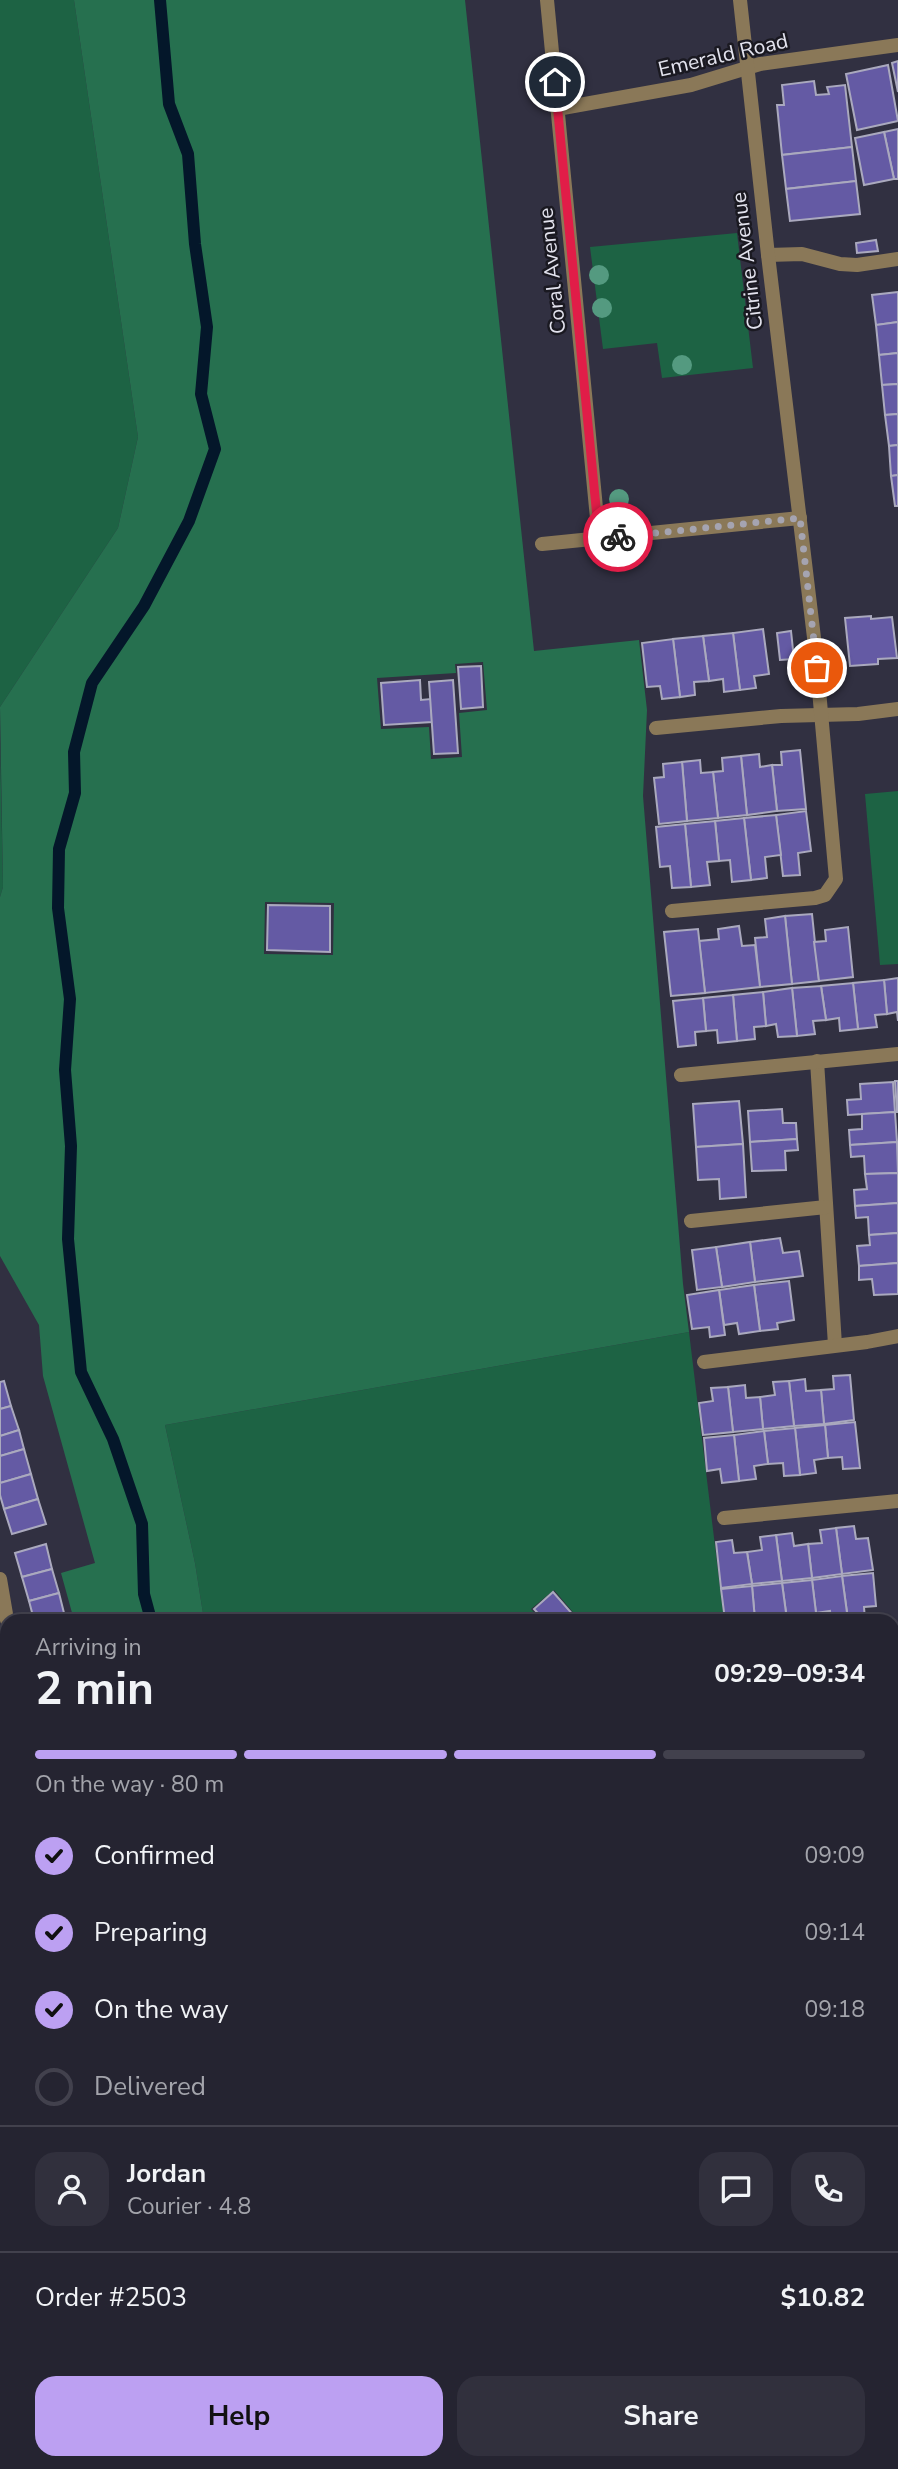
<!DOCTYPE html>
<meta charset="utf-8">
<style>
:root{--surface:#252431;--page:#31303d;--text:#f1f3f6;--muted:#a3a4ab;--line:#42414d;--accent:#bca0f2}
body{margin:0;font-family:"Nunito Sans",sans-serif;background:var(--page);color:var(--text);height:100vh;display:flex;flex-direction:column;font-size:26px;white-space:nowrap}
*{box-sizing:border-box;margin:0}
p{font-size:23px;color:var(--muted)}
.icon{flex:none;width:38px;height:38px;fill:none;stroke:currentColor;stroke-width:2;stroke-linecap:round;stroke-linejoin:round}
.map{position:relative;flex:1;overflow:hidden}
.drawer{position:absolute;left:0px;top:1614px;width:900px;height:856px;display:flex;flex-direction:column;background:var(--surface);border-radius:21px 21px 0 0;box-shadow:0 2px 5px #0004,0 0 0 2px var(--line)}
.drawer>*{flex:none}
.pin{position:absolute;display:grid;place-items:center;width:60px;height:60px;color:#fff;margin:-30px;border:4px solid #fff;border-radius:50%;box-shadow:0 2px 7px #0007}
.courier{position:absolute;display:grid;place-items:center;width:70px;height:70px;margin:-35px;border:5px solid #e11d48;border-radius:50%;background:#fff;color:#222;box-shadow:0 2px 9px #0007}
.headline em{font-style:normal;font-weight:700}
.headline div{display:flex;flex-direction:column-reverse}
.headline{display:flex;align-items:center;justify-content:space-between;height:119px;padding:0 35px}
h1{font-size:46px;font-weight:700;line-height:52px}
.bar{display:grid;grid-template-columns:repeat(4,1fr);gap:10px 7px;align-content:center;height:84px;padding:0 35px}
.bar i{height:9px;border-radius:5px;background:var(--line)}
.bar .on{background:var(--accent)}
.bar p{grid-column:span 4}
.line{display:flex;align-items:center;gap:18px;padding:0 35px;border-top:2px solid var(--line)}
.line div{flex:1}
.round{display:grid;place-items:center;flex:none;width:74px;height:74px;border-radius:21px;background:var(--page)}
ol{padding:0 35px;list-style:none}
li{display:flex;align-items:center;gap:21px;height:77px}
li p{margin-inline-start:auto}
li .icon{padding:7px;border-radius:50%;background:var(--accent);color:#111;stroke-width:4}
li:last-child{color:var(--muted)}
li i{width:38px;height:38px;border:4px solid var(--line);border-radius:50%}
.cta{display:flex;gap:14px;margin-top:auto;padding:14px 35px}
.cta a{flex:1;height:80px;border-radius:21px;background:var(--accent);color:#111;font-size:28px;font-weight:700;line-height:80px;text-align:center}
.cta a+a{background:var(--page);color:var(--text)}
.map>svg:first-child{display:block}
</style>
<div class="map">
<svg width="898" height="2469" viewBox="0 0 898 2469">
<rect width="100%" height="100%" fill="#313041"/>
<g fill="#1d6344">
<path d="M0,0H74L138,437L118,528L0,707Z"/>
<path d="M737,233L753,368L662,378L657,343L603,349L590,247Z"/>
<path d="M0,740L3,887L0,897Z"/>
<path d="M898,791V964L880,965L865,794Z"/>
<path d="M689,1332L724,1620H574L577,1617L554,1590L531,1609L541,1620H204L195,1563L165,1425Z"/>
<path d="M898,1770V2111L892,2103V1771Z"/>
</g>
<g fill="#26704f" fill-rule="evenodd">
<path d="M74,0H465L534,651L639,640L647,710L643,796L683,1284L689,1332L165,1425L195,1563L204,1620H74L61,1573L95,1563L43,1376L39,1325L0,1256V897L3,887L0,707L118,528L138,437ZM483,662L487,710L459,713L462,757L431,759L429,727L381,729L377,678L456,673L455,664ZM265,902L334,903L333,955L264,954Z"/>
<path d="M893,2103L898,2111V2210L893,2205Z"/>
</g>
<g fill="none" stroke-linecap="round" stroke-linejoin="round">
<g stroke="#04172a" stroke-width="12">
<path d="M151,1620L144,1594L142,1524L113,1439L81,1372L68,1239L71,1146L65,1070L70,999L58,908L59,849L75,793L74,752L92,683L144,606L189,521L215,449L201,394L207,327L195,244L188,154L169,104L160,0"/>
<path d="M892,2176L898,2182"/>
</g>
</g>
<g fill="#645aa4" stroke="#aaa9be" stroke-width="2">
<path d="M898,61V92L892,63Z"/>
<path d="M888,65L898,121L857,130L846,74Z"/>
<path d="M814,81L816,95L829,94L827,87L845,85L852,147L782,155L777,105H784L782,85Z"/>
<path d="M898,129V179H894L884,132Z"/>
<path d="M884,132L894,179L864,185L855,138Z"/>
<path d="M852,147L856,181L786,189L782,155Z"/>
<path d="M856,181L860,214L790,221L786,189Z"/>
<path d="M876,240L878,251L857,253L856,243Z"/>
<path d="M898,292V322L876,325L872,295Z"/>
<path d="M898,322V353L879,355L876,325Z"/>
<path d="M898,353V384L882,385L879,355Z"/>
<path d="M898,384V414L885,415L882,385Z"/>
<path d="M898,414V445L889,446L885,415Z"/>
<path d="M898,445V475L891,476L889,446Z"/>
<path d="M898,475V506H895L891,476Z"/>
<path d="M871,616V619L892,617L897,658L878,659V664L850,666L845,618Z"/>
<path d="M763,629L769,674L754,676L756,688L740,690L733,633Z"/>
<path d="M791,631L794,659L780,660L777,633Z"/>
<path d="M733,633L740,690L724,692L723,679L709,681L703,636Z"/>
<path d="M703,636L709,681L694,682L695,695L680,697L673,639Z"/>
<path d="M673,639L680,697L662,699L660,686L647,687L642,643Z"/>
<path d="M481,666L483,707L461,709L458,667Z"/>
<path d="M420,680L421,700L431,699L432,722L384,725L381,683Z"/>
<path d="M453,680L458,753L434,754L429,682Z"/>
<path d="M800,750L806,809L777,811L772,765H782L781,752Z"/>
<path d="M759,754L760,767L772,765L777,811L747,815L741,756Z"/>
<path d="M741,756L747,815L718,818L713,772L723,771L722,758Z"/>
<path d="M700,760L701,773L713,772L718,818L687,821L682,762Z"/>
<path d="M682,762L687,821L659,824L654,778L664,777L663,764Z"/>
<path d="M806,811L811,851L798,853L800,875L783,876L776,815Z"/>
<path d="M776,815L781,855L765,857L767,878L751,880L744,818Z"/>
<path d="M744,818L751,880L732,882L730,860L719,861L715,821Z"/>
<path d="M715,821L719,861L707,862L710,885L691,887L685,824Z"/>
<path d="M685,824L691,887L672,888L670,866L660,867L656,827Z"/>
<path d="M268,905L330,906V952L267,950Z"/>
<path d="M812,914L819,981L792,984L785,916Z"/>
<path d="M785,916L792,984L760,987L755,938L767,937L765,919Z"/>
<path d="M739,926L742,946L755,945L760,987L705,993L699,941L719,939L718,929Z"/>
<path d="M848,927L853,977L819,981L814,942L826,941L825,930Z"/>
<path d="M698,929L705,993L671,996L664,932Z"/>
<path d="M898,978V1021L897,1012L887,1014L884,980Z"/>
<path d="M884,980L887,1014L875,1015L877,1027L858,1029L853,983Z"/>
<path d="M853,983L858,1029L840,1031L839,1018L826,1020L821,986Z"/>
<path d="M821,986L826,1020L813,1021L815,1034L797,1036L792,988Z"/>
<path d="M792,988L797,1036L778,1037L776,1024L766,1026L763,992Z"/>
<path d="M763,992L766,1026L754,1027L755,1039L737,1041L733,995Z"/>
<path d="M733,995L737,1041L718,1043L717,1030L706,1031L703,998Z"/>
<path d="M703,998L706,1031L695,1032L696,1045L678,1047L673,1001Z"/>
<path d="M895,1081H898V1112H897Z"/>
<path d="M893,1082L895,1112L848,1115L847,1100L861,1099L860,1084Z"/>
<path d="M739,1101L743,1144L696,1147L693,1104Z"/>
<path d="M782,1109L783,1123H796L797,1139L750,1142L748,1111Z"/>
<path d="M895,1112L897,1142L850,1145L849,1130L862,1129V1114Z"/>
<path d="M797,1139L798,1150L785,1151L786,1170L752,1171L750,1142Z"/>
<path d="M897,1142L898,1173L865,1174L864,1156L851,1157L850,1145Z"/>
<path d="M743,1144L746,1197L720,1199L719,1179L698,1180L696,1147Z"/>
<path d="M898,1173V1203L855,1206L854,1190L867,1189L865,1174Z"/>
<path d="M898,1203V1233L869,1235L868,1217L856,1218L855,1206Z"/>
<path d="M898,1233V1263L859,1266L857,1246L870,1245L869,1235Z"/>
<path d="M780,1238L783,1253L799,1251L803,1276L755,1282L750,1242Z"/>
<path d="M750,1242L755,1282L722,1287L716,1247Z"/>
<path d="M716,1247L722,1287L697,1290L692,1250Z"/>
<path d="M898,1263V1294L874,1295L872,1279L859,1280V1266Z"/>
<path d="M789,1281L794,1320L777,1323L778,1329L760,1331L754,1285Z"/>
<path d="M754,1285L760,1331L739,1334L737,1323L724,1325L719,1290Z"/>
<path d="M719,1290L725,1335L710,1337L709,1327L692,1329L687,1295Z"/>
<path d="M850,1375L854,1420L824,1424L821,1390L834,1389L833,1376Z"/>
<path d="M805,1379L806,1391L821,1390L824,1424L794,1426L789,1381Z"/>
<path d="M4,1381L11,1406L0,1409V1382Z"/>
<path d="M789,1381L794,1426L763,1429L760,1397L775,1395L773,1382Z"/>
<path d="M745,1385L746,1398L760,1397L763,1429L733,1432L728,1387Z"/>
<path d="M728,1387L733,1432L703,1435L699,1403L713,1401L711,1388Z"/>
<path d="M11,1406L19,1430L0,1436V1409Z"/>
<path d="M855,1422L860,1468L843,1469L842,1457L828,1458L825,1425Z"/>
<path d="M825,1425L828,1458L814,1460L816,1473L800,1475L795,1428Z"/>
<path d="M795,1428L800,1475L784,1476L783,1463L768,1464L764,1431Z"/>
<path d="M19,1430L24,1449L0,1456V1436Z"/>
<path d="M764,1431L768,1464L754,1466L756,1479L739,1481L734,1435Z"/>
<path d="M734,1435L739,1481L722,1483L720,1469L707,1471L704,1438Z"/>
<path d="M24,1449L31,1474L0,1483V1456Z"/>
<path d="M31,1474L38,1499L4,1509L0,1495V1483Z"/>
<path d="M38,1499L46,1524L12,1534L4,1509Z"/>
<path d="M854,1526L856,1539L868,1538L873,1570L842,1574L836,1528Z"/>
<path d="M836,1528L842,1574L812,1578L808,1544L822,1543L820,1530Z"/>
<path d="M792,1533L794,1546L808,1544L812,1578L782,1581L776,1535Z"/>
<path d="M776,1535L782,1581L752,1584L747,1552L762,1550L760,1537Z"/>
<path d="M732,1540L734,1553L747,1552L752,1584L721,1588L716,1542Z"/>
<path d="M46,1544L52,1569L22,1577L15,1553Z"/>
<path d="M52,1569L59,1593L29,1601L22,1577Z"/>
<path d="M873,1573L876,1606L864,1607L865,1620H848L842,1576Z"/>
<path d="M842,1576L848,1620H831L830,1611L816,1613L812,1580Z"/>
<path d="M812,1580L816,1613L802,1614V1620H787L782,1583Z"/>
<path d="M782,1583L787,1620H770V1618L755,1620L752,1586Z"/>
<path d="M752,1586L755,1620H725L721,1589Z"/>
<path d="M553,1592L575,1617L570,1620H544L534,1609Z"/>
<path d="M59,1593L65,1617L53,1620H34L29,1601Z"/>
<path d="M0,1903H4L7,1922V1934H0Z"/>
<path d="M6,1944L7,1969L0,1970V1945Z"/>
<path d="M0,2025L5,2049L0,2050Z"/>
<path d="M5,2049L7,2074L0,2075V2050Z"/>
<path d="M7,2074V2099H0V2075Z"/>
<path d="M0,2099H7V2123L0,2124Z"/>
<path d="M7,2167V2191L0,2192V2168Z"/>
<path d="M7,2191V2215L0,2216V2192Z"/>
<path d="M7,2215V2239L0,2240V2216Z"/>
<path d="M7,2239V2263L0,2264V2240Z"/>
<path d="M7,2372V2416L1,2373Z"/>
<path d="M0,2373L7,2416H0Z"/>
<path d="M898,2374V2469H868L865,2462H892V2377Z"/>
<path d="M0,2439H7V2462H20L21,2469H0Z"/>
<path d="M20,2462H46L47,2469H21Z"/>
<path d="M66,2462H100L101,2469H67Z"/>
<path d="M100,2462H134L135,2468L101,2469Z"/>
<path d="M178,2462H218L219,2469H179Z"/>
<path d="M383,2462H432L435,2469H386Z"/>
<path d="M448,2462H509L512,2469H451Z"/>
<path d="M565,2462H615L616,2465L606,2469H552V2467Z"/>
<path d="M630,2462H666L667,2465L658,2469H633Z"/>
<path d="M816,2462H848L851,2469H810L808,2466Z"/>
</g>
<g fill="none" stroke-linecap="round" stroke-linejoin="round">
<g stroke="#8a7858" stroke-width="14">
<path d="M547,0L599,539"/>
<path d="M557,109L691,85L760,64L898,45"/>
<path d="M768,255L802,254L840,264L857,265L898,259"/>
<path d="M542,544L800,518"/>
<path d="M656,728L781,716L858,714L898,709"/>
<path d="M672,911L815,898L825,895L836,879L815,646L768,255L740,0"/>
<path d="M817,1061L835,1345"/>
<path d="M681,1075L898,1054"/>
<path d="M691,1221L826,1207"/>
<path d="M704,1362L867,1342L898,1336"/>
<path d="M724,1518L898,1501"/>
<path d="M0,1579L7,1620"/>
<path d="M892,1646L898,1645"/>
<path d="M892,2257L898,2256"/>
<path d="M892,2306L898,2311"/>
<path d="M0,2353L7,2352"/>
<path d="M348,2462L352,2469"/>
<path d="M533,2462L536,2469"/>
<path d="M711,2462L714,2469"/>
</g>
</g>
<g fill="#549a80">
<circle cx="599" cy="275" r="10"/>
<circle cx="602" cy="308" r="10"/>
<circle cx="682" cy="365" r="10"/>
<circle cx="619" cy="499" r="10"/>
</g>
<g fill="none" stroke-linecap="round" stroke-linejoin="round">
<path stroke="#a5a4b1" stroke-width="7" stroke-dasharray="0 12.6" d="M618,537L800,518L817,668"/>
<path stroke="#e11d48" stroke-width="9" d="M555,82L599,538L618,537"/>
</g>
<g text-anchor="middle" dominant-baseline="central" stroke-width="5" stroke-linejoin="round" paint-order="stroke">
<g font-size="21" fill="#e3e3ee" stroke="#1a1921">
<text transform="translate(723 55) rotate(-13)">Emerald Road</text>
<text transform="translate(747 261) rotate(-97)">Citrine Avenue</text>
<text transform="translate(552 271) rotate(-96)">Coral Avenue</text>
</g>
</g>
</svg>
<div class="pin" style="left:817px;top:668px;background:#ea580c"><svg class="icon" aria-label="bag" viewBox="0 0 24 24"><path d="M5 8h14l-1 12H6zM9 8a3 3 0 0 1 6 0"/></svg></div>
<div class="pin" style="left:555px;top:82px;background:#1f2937"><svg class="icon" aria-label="home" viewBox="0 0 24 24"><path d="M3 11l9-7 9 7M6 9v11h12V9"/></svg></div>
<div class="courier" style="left:618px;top:537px"><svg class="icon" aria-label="bike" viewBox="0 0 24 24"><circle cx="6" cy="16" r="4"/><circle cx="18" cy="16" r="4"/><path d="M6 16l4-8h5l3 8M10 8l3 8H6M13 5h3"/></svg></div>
<section class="drawer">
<div class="headline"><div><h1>2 min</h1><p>Arriving in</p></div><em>09:29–09:34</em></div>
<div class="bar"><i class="on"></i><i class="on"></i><i class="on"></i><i></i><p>On the way · 80 m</p></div>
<ol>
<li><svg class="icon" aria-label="check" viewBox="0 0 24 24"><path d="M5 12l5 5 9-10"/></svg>Confirmed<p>09:09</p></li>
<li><svg class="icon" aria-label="check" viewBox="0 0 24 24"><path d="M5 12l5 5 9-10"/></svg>Preparing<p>09:14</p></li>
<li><svg class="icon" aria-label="check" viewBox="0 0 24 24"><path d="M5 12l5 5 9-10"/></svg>On the way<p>09:18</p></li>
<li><i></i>Delivered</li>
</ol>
<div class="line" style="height:126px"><a class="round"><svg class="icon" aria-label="person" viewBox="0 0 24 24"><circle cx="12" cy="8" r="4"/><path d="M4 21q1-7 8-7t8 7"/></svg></a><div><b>Jordan</b><p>Courier · 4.8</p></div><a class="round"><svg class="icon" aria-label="chat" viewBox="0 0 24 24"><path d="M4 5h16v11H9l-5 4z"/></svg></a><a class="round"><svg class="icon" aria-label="phone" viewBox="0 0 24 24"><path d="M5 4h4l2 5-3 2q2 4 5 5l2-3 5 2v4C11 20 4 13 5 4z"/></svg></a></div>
<div class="line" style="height:91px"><div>Order #2503</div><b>$10.82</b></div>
<div class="cta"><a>Help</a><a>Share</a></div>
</section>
</div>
